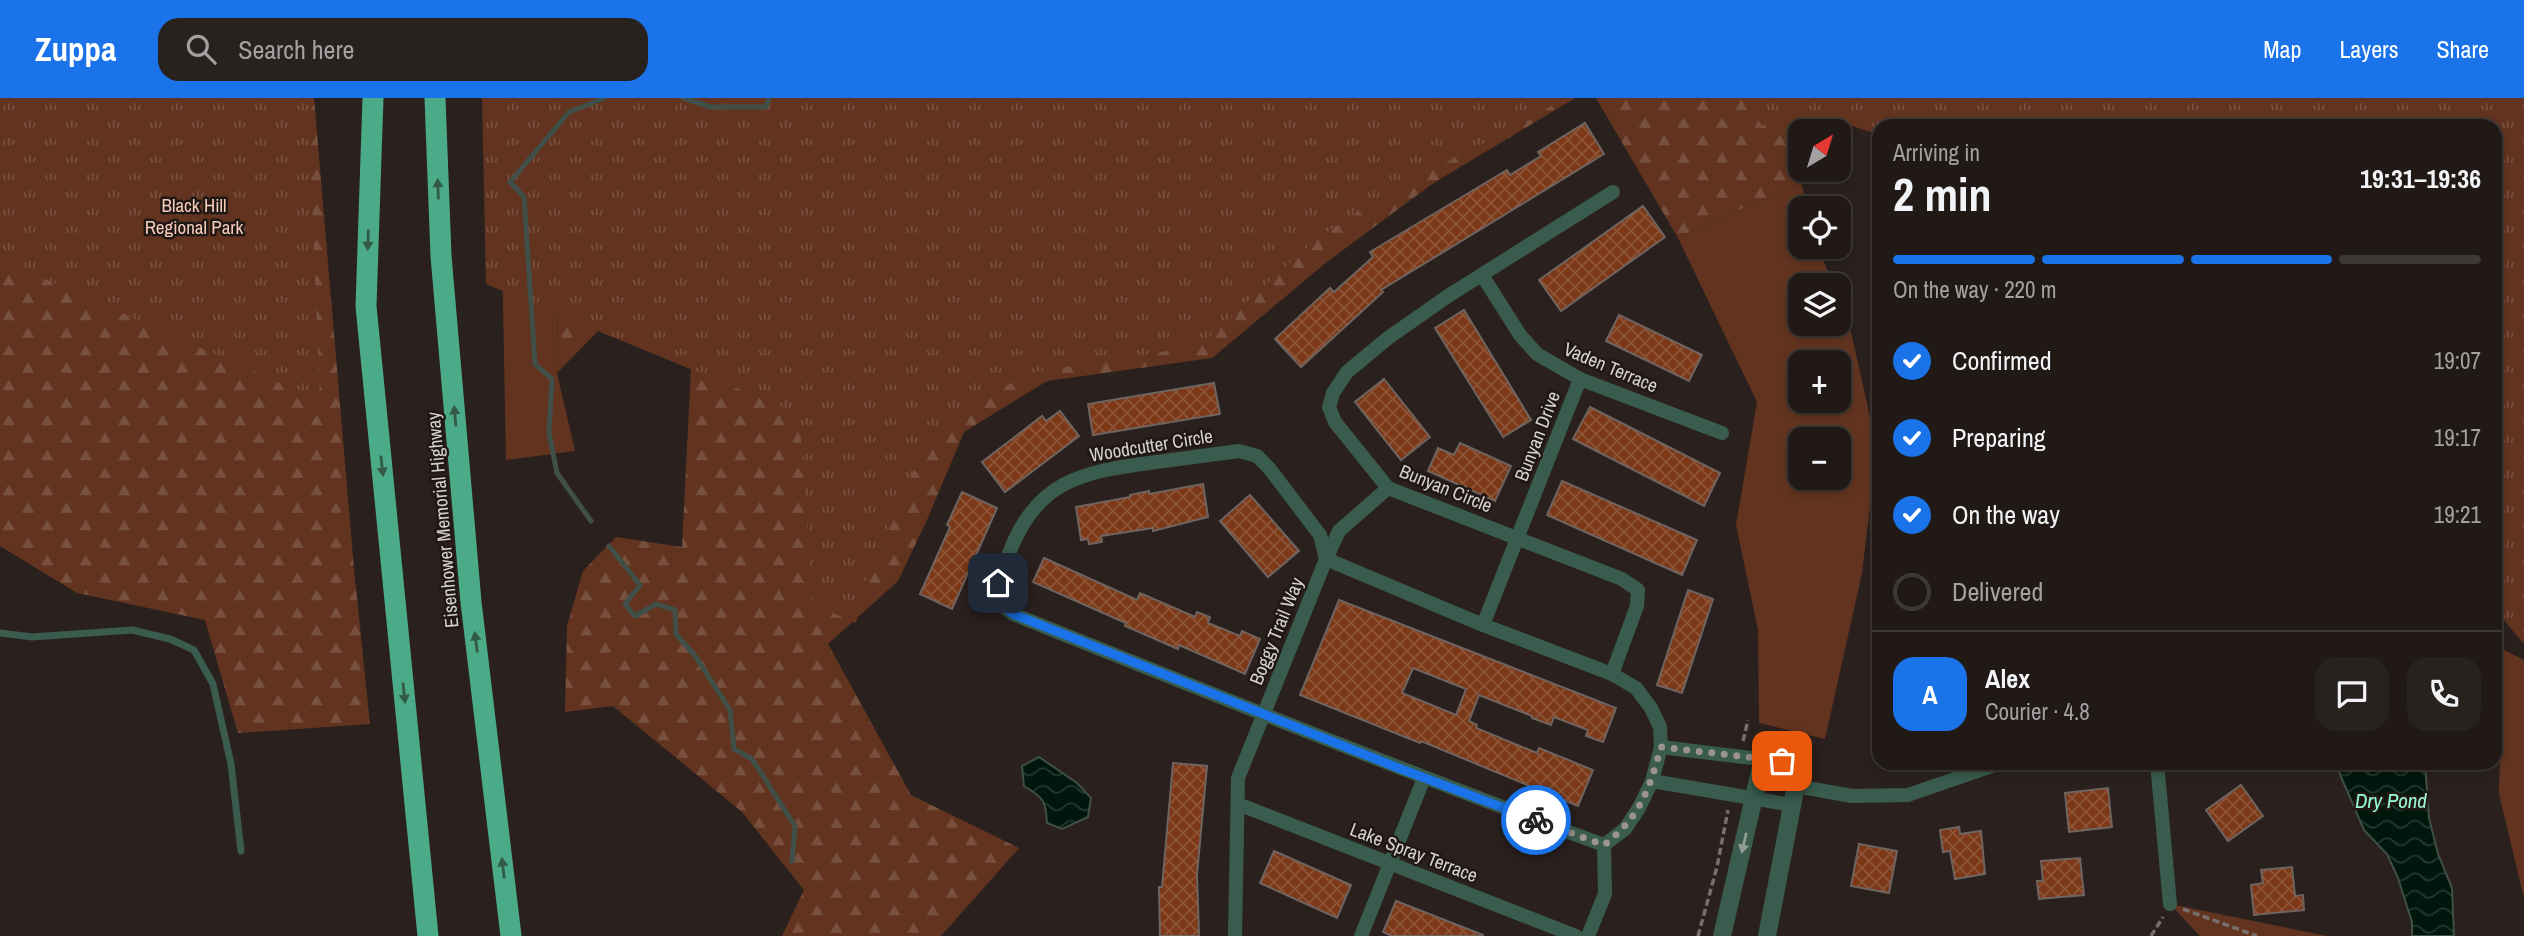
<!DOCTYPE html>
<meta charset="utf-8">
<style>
:root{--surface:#201916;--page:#28221f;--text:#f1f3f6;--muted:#a2a0a1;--line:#3d3835;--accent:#1a73e8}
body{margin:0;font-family:"Archivo Narrow",sans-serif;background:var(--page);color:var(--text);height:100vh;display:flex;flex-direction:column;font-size:26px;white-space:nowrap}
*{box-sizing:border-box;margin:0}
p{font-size:23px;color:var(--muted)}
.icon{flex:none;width:38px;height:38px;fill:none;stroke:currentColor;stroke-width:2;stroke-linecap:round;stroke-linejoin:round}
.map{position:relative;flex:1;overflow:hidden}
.sheet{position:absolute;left:1872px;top:21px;width:630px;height:651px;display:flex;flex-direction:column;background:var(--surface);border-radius:21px;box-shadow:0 4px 10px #0003,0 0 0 2px var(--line)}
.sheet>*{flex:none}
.needle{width:46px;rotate:38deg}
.tools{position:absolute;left:1788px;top:21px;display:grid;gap:14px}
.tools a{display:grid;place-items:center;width:63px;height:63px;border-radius:14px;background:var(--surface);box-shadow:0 4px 10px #0003,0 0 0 2px var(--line);font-size:35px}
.pin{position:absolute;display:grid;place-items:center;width:60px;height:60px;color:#fff;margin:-30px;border-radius:14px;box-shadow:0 4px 10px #0006}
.courier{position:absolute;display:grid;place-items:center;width:70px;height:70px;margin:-35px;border:5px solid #1a73e8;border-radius:50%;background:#fff;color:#222;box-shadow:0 2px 9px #0007}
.head em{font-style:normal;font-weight:700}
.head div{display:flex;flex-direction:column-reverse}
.head{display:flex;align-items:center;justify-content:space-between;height:119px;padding:0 21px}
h1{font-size:46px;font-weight:700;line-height:52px}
.bar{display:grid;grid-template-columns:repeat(4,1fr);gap:10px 7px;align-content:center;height:84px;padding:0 21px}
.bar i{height:9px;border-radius:5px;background:var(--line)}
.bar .on{background:var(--accent)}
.bar p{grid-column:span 4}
.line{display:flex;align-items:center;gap:18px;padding:0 21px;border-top:2px solid var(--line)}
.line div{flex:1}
.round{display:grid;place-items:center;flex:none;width:74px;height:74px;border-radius:21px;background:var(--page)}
ol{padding:0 21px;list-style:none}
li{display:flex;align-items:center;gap:21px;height:77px}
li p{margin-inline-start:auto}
li .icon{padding:7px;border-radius:50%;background:var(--accent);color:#fff;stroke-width:4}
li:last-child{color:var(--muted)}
li i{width:38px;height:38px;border:4px solid var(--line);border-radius:50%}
header{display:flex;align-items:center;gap:42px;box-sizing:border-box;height:98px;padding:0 35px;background:var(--accent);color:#fff}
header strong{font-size:33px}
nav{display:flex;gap:38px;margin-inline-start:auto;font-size:24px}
.search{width:490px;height:63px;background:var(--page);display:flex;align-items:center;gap:18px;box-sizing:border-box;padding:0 24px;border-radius:21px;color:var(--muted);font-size:26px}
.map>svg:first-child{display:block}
</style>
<header>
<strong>Zuppa</strong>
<div class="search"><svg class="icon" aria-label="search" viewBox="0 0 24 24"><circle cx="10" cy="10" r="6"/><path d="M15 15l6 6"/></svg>Search here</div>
<nav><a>Map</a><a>Layers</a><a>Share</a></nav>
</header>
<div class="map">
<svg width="2524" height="838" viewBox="0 0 2524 838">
<defs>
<pattern id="forest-firs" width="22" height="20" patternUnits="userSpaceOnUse" patternTransform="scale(1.75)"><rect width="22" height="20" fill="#623420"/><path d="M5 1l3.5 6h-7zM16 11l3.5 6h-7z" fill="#78503f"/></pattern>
<pattern id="park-tufts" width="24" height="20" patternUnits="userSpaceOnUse" patternTransform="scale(1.75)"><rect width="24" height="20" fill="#623420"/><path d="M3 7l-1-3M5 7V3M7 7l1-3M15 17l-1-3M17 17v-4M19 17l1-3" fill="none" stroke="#78503f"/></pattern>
<pattern id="water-waves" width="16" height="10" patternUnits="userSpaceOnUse" patternTransform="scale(1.75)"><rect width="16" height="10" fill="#00170d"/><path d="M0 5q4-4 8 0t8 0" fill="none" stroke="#24382f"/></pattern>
<pattern id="building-cross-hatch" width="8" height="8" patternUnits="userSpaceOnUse" patternTransform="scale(1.75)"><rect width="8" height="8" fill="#7c3817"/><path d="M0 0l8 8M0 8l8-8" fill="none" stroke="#8e5438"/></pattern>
</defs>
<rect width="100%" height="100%" fill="#2a211e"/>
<g fill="#623420" fill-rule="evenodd">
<path d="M499,0H560L557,275L575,353L506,362Z"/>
<path d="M1801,84L1807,110H1801V149H1817L1834,187H1801V226H1839V201L1849,225L1877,350L1862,475L1825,641L1759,625L1758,532L1736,427L1757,304L1678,140ZM1801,264H1839V303H1801ZM1801,341H1839V380H1801Z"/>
<path d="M2496,548L2524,562V800L2499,696L2502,580L2496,571Z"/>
<path d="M2170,806L2327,838H2200Z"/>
</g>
<g fill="url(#forest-firs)">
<path d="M0,0H314L354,471L370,626L238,635L205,522L77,495L0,448Z"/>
<path d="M560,0H1575L1432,86L1327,164L1212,260L1047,283L964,334L927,422L898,483L828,546L911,697L1019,750L941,838H782L804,792L742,714L613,608L565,614L567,528L583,473L616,439L682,449L691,271L598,233L557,275Z"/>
<path d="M1596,0H1880L1839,42V33H1801V72H1812L1801,84L1678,140Z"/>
</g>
<g fill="url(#park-tufts)">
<path d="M0,0H311V80L320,303L0,161Z"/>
<path d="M482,0H1563L1533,20L1421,77L1318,139L1207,241L1173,252L1029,275L959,314L927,347L900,400L865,484L856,525L813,507L799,316L486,186Z"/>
<path d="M1746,0H2524V546L2503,521L2496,516V28H1880L1879,37L1797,9L1762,28Z"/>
</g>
<g fill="url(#water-waves)" stroke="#404f47" stroke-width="2">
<path d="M1039,659L1077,685L1091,700L1088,719L1062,731L1047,725C1046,703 1044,700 1024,688L1022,668Z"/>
<path d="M2335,665H2425L2429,720L2438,756L2452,790L2454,838H2412V824L2398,780L2387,756L2364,732Z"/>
</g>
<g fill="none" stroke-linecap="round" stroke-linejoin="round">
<g stroke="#404f47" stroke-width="5">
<path d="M683,0L711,9H766L769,0"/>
<path d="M591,423L557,375L549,335L552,281L535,266L524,99L510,84L569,14L605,0"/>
<path d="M609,448L640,487L625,506L635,518L656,506L675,512L676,536L696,559L730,612L734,651L752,661L795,728L792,763"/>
</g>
</g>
<g fill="url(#building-cross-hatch)" stroke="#6f6460" stroke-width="2" fill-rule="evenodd">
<path d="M1585,25L1604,56L1381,192L1383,194L1301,269L1275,241L1330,190L1334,194L1373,159L1370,154L1507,72L1510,77L1541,58L1538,54Z"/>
<path d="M1643,108L1665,139L1561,213L1539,182Z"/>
<path d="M1464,212L1531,322L1503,339L1435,230Z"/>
<path d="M1619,217L1702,257L1689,283L1606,243Z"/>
<path d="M1384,281L1430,339L1401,362L1355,304Z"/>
<path d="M1214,285L1220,316L1093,337L1088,306Z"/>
<path d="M1590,309L1720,375L1704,408L1573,341Z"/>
<path d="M1060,313L1079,338L1005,394L982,364L1042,318L1046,323Z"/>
<path d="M1460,345L1511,368L1495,403L1428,373L1438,350L1454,357Z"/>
<path d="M1562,383L1697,442L1682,477L1547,417Z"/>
<path d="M1203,386L1208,419L1153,433V430L1101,438L1102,444L1089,446L1088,441L1081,442L1076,409L1130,399V397L1149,393V396Z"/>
<path d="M962,394L997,410L952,511L920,496L950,429L947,427Z"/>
<path d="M1250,397L1299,453L1268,479L1220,423Z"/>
<path d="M1044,460L1137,502L1140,495L1195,519L1197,514L1210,519L1208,525L1240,538L1242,533L1260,541L1245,576L1179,547L1178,551L1125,528L1126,525L1033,484Z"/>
<path d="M1688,492L1713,501L1682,595L1657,587Z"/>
<path d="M1339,502L1616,610L1603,644L1586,638L1588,632L1554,619L1551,627L1532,620V618L1479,597L1469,623L1477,627L1476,630L1537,655L1539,650L1593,672L1578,708L1421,643L1420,645L1300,597ZM1413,570L1466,591L1456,617L1402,595Z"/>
<path d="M1173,665L1207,668L1197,776L1199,838H1160L1159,789H1162Z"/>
<path d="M2241,687L2263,718L2228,743L2206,712Z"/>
<path d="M2108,690L2112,729L2069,734L2065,695Z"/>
<path d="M1959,729L1960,736L1981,733L1985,776L1955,781L1950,753L1943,754L1940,732Z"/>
<path d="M1859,746L1897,753L1889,795L1851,788Z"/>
<path d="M1274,753L1351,787L1337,820L1260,785Z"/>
<path d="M2080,760L2084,797L2039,801L2037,783H2043L2041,763Z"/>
<path d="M2292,769L2295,798L2303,797L2304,812L2254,817L2251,787L2263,785L2261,772Z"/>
<path d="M1396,803L1483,837V838H1392L1383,834Z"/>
</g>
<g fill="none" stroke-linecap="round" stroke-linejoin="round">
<g stroke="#776f6c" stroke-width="3.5" stroke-dasharray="7 3.5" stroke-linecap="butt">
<path d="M1743,643L1748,622"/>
<path d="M2183,811L2257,838"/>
<path d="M1698,838L1717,769L1728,712"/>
<path d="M2151,838L2163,819"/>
</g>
<path stroke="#395c4e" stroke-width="7" d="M0,535L32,539L132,532L170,541L194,552L213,586L231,666L241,753"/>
<g stroke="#395c4e" stroke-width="14">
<path d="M1482,177L1520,237L1537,256L1580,281L1722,335"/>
<path d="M1239,353L1257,358L1269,370L1320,437L1326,461L1483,527L1612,576L1636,590L1651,610L1660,629L1661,649L1652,683L1639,710L1625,731L1604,747C1406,674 1210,595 1013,516L997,504C995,486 1004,470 1010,453C1037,383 1082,374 1149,365C1179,361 1209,357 1239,353Z"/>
<path d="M1483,527L1580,281"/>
<path d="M1612,576L1637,508L1638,492L1622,481L1388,390L1335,324L1329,309L1333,295L1347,274L1388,240L1448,198L1613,94"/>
<path d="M1661,649L1800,666"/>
<path d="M2157,665L2170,806"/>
<path d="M1652,683L1792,707"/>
<path d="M1796,688L1852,698L1908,697L2001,665"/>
<path d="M1238,706L1576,838"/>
<path d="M1235,838L1238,680L1326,461L1339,433L1388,390"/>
<path d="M1361,838L1424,680"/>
<path d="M1588,838L1605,796L1604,747"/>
</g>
<g stroke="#395c4e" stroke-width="18">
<path d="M1722,838L1763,660"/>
<path d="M1767,838L1800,666"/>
</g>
<g stroke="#4baa87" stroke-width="21">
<path d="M373,0L366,208L428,838"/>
<path d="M435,0L441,158L471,504L511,838"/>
</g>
</g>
<defs><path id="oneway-solid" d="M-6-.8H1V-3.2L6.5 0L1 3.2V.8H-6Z" transform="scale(1.75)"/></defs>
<g fill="#335a48">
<use href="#oneway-solid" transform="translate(438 91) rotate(-92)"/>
<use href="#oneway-solid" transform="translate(368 142) rotate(92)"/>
<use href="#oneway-solid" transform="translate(455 318) rotate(-95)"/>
<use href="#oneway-solid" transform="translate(382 368) rotate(84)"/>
<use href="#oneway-solid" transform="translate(476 544) rotate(-97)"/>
<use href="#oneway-solid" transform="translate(404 595) rotate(84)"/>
<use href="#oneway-solid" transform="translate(503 770) rotate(-97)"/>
</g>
<use fill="#909c94" href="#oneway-solid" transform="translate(1744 745) rotate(103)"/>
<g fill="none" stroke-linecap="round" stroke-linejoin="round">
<path stroke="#9a9390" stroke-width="7" stroke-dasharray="0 12.6" d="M1536,722L1604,747C1640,719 1649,692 1661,649L1782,663"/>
<path stroke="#1a73e8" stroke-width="9" d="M998,485L997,504L1013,516L1401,671L1536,722"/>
</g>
<g text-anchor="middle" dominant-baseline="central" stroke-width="5" stroke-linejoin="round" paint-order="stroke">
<g font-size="19" fill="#f6ccba" stroke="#201815">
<text x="194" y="107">Black Hill<tspan x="194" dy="22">Regional Park</tspan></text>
</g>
<g font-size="19" fill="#d7d1ce" stroke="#201815">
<text transform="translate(1611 269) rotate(23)">Vaden Terrace</text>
<text transform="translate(1537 338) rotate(-69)">Bunyan Drive</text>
<text transform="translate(1151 347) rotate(-9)">Woodcutter Circle</text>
<text transform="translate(1446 390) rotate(22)">Bunyan Circle</text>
<text transform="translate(442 422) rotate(-95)">Eisenhower Memorial Highway</text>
<text transform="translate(1276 533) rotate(-68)">Boggy Trail Way</text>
<text transform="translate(1414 754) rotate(21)">Lake Spray Terrace</text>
</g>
<g font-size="21" font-style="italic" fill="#99fbd4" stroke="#201815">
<text x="2391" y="702">Dry Pond</text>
</g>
</g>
</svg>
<div class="tools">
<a><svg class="needle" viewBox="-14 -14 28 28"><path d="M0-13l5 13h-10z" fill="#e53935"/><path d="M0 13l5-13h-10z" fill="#a2a0a1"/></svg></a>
<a><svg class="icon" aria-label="locate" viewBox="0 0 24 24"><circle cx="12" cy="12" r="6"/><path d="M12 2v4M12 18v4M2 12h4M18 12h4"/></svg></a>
<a><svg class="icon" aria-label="layers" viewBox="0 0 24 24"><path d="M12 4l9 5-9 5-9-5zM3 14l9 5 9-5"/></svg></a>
<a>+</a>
<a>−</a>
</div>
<div class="pin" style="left:1782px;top:663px;background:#ea580c"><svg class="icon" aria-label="bag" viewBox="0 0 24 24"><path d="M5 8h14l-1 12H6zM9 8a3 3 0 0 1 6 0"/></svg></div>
<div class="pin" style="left:998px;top:485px;background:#1f2937"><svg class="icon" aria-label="home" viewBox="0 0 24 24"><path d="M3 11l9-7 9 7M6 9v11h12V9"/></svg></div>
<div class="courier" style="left:1536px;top:722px"><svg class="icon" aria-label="bike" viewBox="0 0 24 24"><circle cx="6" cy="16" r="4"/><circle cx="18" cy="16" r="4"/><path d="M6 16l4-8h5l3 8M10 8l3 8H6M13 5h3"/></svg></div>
<section class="sheet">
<div class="head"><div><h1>2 min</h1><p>Arriving in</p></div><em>19:31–19:36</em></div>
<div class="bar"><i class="on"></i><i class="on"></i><i class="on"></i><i></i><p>On the way · 220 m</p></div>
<ol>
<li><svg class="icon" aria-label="check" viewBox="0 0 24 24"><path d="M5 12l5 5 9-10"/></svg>Confirmed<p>19:07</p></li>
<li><svg class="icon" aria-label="check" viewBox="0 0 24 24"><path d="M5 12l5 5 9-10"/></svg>Preparing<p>19:17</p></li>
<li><svg class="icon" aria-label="check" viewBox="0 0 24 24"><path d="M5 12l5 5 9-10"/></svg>On the way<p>19:21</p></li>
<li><i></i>Delivered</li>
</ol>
<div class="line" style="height:126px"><b class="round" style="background:var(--accent);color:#fff">A</b><div><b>Alex</b><p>Courier · 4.8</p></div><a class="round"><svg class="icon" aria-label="chat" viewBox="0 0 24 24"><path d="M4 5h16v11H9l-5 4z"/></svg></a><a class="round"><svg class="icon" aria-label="phone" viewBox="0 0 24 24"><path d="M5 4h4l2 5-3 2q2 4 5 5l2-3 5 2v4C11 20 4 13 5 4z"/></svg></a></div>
</section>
</div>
